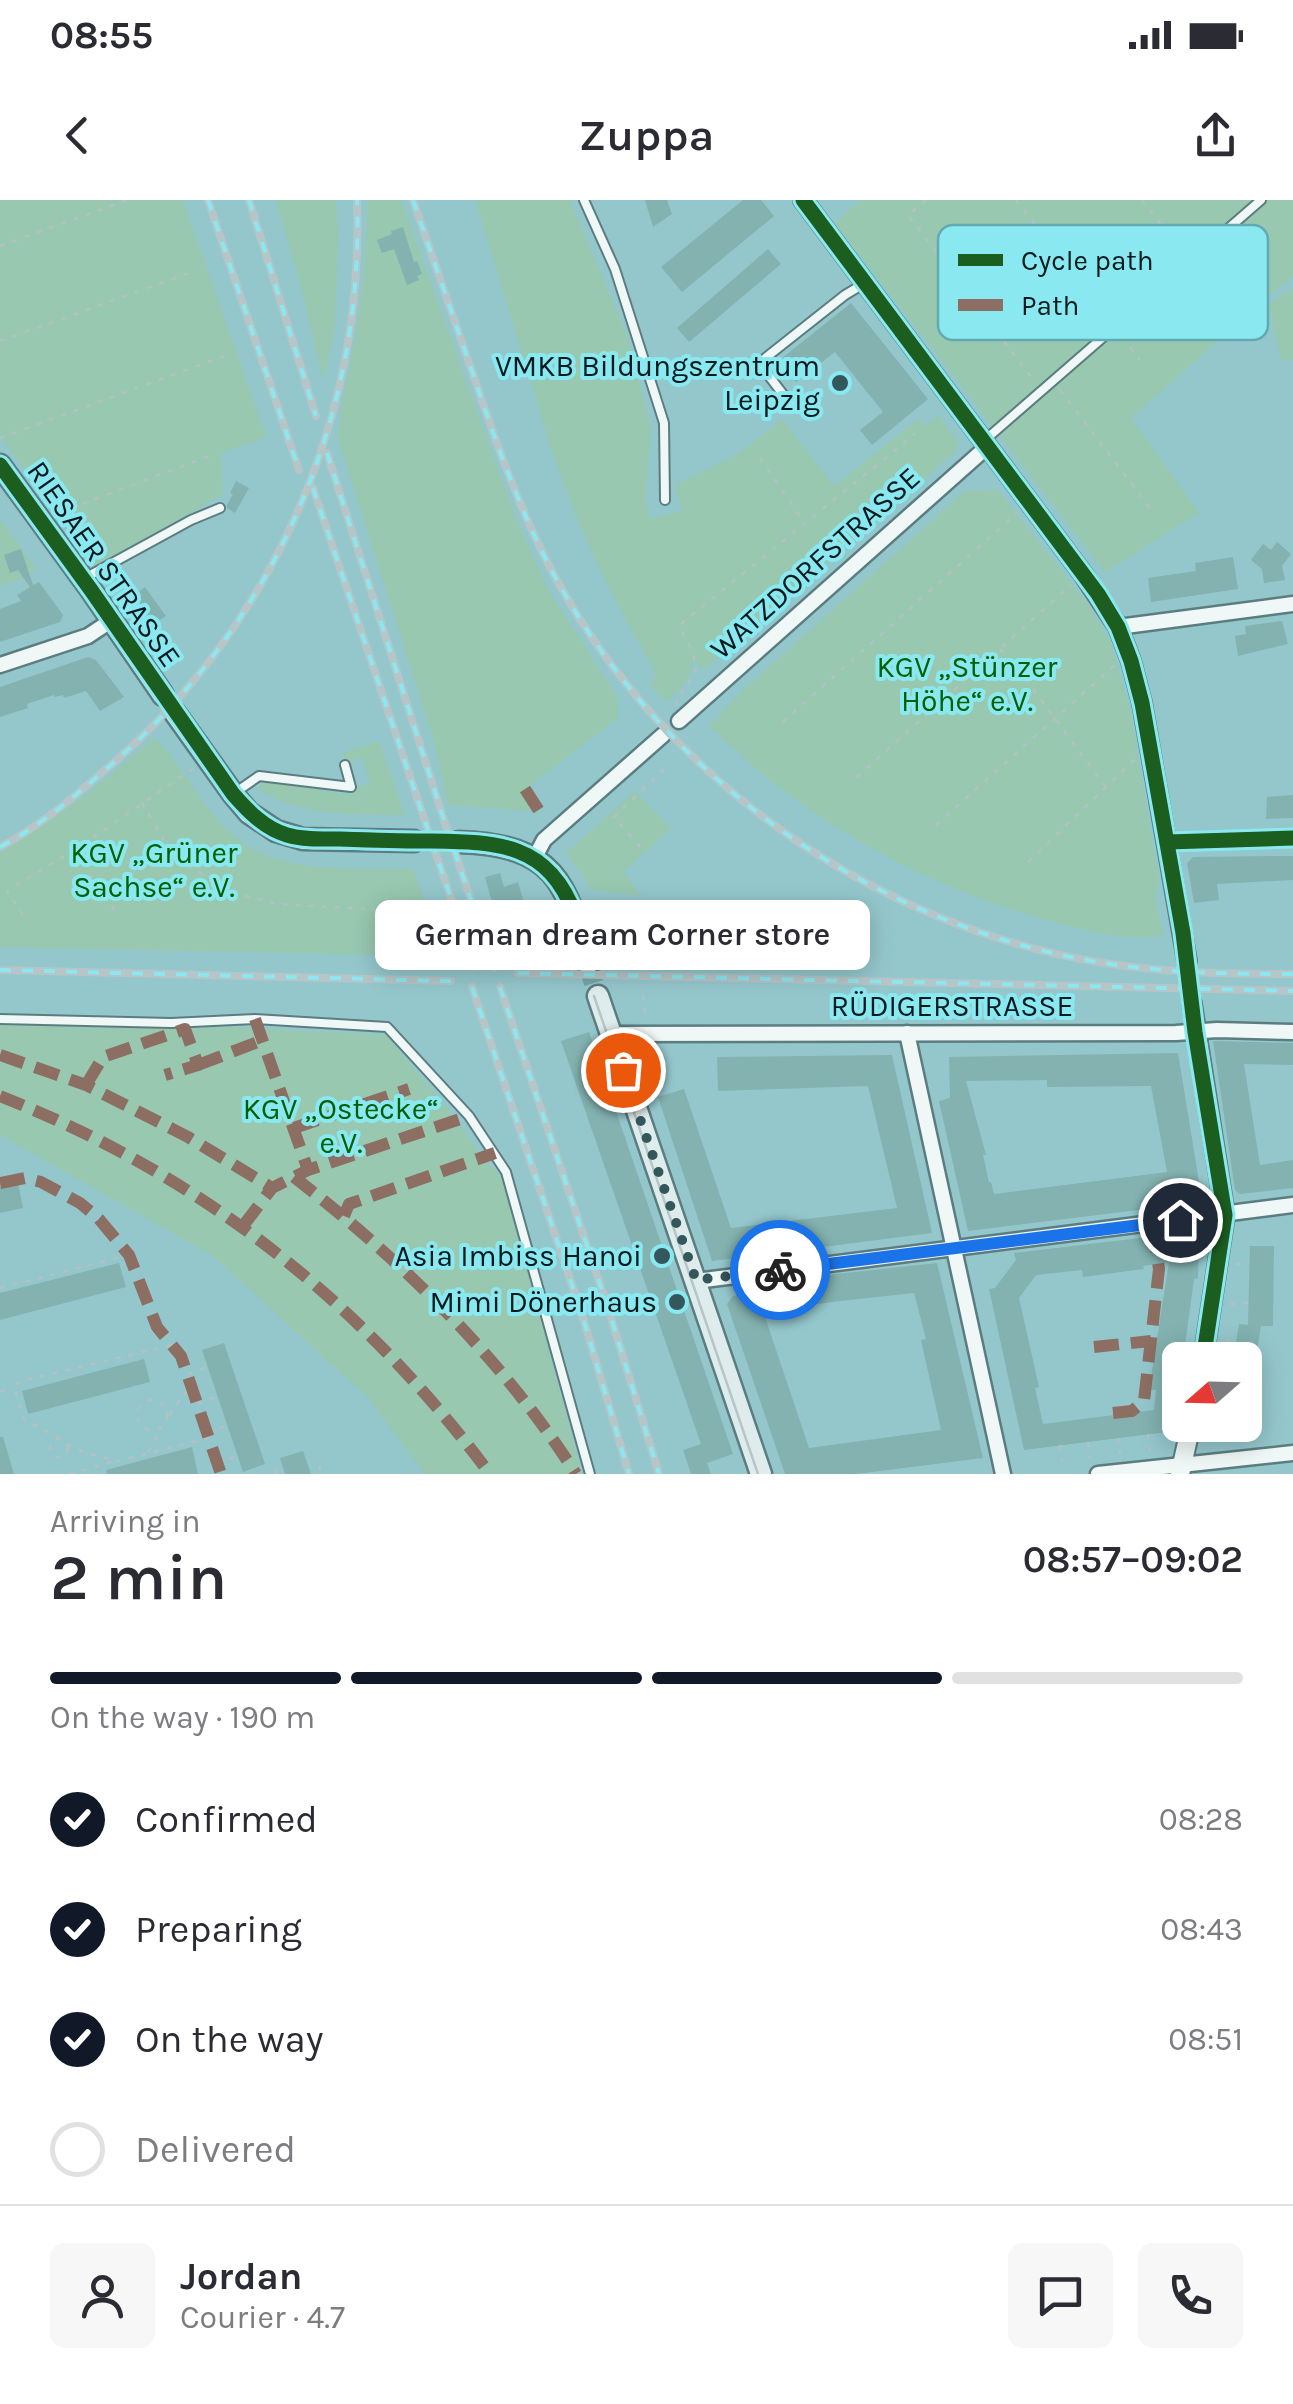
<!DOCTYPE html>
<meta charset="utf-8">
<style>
:root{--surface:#fff;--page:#f7f7f7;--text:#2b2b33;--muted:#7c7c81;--line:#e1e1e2;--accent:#111827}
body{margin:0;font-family:Karla,sans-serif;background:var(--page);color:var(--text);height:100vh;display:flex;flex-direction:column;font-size:38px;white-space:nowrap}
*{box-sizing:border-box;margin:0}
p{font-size:32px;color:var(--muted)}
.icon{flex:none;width:55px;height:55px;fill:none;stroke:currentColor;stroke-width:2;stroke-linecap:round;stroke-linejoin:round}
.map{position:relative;height:1274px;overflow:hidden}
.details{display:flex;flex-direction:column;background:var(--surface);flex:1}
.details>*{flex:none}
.needle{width:65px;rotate:250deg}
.controls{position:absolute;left:1162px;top:1142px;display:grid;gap:20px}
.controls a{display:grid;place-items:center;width:100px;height:100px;border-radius:15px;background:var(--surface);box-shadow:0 5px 25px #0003;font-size:50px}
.pin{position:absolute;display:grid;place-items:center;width:85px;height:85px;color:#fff;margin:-42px;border:5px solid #fff;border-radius:50%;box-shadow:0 2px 10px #0007}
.courier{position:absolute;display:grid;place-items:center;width:100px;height:100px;margin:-50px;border:8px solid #1a73e8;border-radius:50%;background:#fff;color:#222;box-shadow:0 2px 12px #0007}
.bubble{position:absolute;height:70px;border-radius:15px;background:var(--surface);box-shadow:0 5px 25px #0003;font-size:32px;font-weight:600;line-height:70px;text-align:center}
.overview em{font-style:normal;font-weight:600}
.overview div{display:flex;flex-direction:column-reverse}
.overview{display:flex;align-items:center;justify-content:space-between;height:170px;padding:0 50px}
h1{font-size:65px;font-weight:600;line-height:75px}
.bar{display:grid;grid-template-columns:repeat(4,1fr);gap:15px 10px;align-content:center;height:120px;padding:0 50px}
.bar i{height:12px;border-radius:8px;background:var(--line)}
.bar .current{background:var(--accent)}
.bar p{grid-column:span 4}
.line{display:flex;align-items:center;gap:25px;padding:0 50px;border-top:2px solid var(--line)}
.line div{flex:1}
.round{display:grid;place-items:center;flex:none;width:105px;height:105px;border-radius:15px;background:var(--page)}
ol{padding:0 50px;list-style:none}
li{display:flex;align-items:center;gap:30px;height:110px}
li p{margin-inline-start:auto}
li .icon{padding:10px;border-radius:50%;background:var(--accent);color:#fff;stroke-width:4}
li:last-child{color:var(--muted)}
li i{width:55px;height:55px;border:5px solid var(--line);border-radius:50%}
.status{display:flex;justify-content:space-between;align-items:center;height:70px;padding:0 50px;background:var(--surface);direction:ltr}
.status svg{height:28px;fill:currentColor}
header{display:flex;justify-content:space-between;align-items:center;height:130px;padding:0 50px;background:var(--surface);font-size:45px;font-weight:600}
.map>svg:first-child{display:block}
</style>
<div class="status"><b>08:55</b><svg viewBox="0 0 49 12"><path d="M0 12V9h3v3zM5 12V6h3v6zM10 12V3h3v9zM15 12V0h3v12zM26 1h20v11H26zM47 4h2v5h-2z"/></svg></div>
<header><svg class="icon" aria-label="back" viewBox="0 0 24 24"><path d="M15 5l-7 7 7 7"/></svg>Zuppa<svg class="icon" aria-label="share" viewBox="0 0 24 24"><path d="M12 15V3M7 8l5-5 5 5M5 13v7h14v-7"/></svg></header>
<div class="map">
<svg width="1293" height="1274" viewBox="0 0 1293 1274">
<rect width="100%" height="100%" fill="#94c7cc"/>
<g fill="#98c8b0">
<path d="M0,0H183L266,237L221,253L223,294L94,369L0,235Z"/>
<path d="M276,0H336L338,30L335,126L323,181L303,94Z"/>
<path d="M367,0H401L516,319L550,393L617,496L618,518L524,590L530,611L448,605L434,542L337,235L341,220L339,216C355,145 368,73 367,0Z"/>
<path d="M475,0H570L627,136L651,227L645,300L651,319L682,311L675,285L738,254L782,219L834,286L919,218L925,226L938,215L959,243L956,251L704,470L693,460C692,479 679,491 665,502L650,484L656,474L605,381L575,314L553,254Z"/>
<path d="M861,0H1293V75L1131,218L1199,313L1105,372L835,23Z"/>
<path d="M1293,89V159L1282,162L1268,104Z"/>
<path d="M997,289L1088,404L1111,444L1130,510L1159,679L1155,697L1163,736C1126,741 1094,732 1058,723C951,695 852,646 766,577C746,561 728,543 709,526L739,494L964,292Z"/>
<path d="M0,320L36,368L24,378L0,386Z"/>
<path d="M154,537C180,563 197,597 221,624C270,677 347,668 413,669L444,756L0,747V653C56,617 105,583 154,537Z"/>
<path d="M379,541L405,616C355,613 301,618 257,588L268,582L352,595L355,588L370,583L362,557L347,562L342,553Z"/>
<path d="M635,591L671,628L623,672L642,696L590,689L585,678L566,653Z"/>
<path d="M0,824L171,828L200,825L386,835L457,920L482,958L502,977L582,1274H425L368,1198L213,1056L0,935Z"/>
</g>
<g fill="#83b2b0" fill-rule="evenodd">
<path d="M645,0H667L672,14L653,27Z"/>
<path d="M743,0H761L774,16L682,92L661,67Z"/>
<path d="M403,27L414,62L417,61L422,74L417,76L419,80L407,85L394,49L382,53L377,40L392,34L391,31Z"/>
<path d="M768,49L781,64L689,142L677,128Z"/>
<path d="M851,103L928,199L872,245L860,230L883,212L835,152L796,182L788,172L781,173L771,167Z"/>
<path d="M236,281L249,288L235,313L227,308V305L233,294L230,293Z"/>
<path d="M1277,342L1291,354L1282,366L1285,380L1264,383L1262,369L1251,360L1263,344L1271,350Z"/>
<path d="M21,349L33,385L39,382L63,415L60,422L0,442V409L21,401L17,395L30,387L18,370L10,373L4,355Z"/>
<path d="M1233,357L1238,389L1151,402L1148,378L1196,371L1195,363Z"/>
<path d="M145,387L166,416L151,426L131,398Z"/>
<path d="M1282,421L1288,444L1238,456L1235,436L1246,434L1245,426Z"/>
<path d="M88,457L96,460L124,497L100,511L86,491L64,498L63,495L55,497L54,495L27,504L28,508L0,517V487Z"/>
<path d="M1293,595V618L1266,619L1267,597Z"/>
<path d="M1273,656H1293V680L1217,684L1219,700L1194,703L1187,663L1193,657Z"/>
<path d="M500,673L504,687L518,682L535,741L503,742L485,677Z"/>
<path d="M589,832L733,1254L707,1263L711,1274H691L683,1250L701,1244L561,841Z"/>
<path d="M1213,841L1293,843V865L1244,864L1260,965L1293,960V988L1240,994L1235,990Z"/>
<path d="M1178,853L1202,1000L1163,1007L968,1031L939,901L950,898L949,857ZM1047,880V887L1151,886L1167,972L994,994L991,982H989L983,955H986L966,881Z"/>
<path d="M892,855L932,1033L712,1061L658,897L684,889L731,1028L897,1008L868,886L718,891L717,857Z"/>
<path d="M18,983L23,1008L0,1013V987Z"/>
<path d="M1199,1031L1198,1078L1194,1079L1183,1160H1180V1197L1175,1231L1024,1250L989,1089L995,1088L1016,1060L1014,1053ZM1169,1062L1149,1190H1156L1154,1210L1043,1224L1035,1188L1039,1187L1019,1098L1036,1075L1082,1070L1083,1077L1144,1069L1143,1066Z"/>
<path d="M1250,1046H1274L1273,1126H1261L1252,1183L1245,1182V1160H1233L1239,1124L1248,1125Z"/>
<path d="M119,1063L126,1087L0,1120V1093Z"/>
<path d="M937,1063L983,1258L856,1274H785L727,1104L733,1096L778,1087V1084L836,1074ZM914,1093L926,1139L921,1140L941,1230L809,1248L765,1117L769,1116L768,1111L840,1101Z"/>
<path d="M224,1143L265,1264L243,1272L202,1150Z"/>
<path d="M144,1159L150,1182L28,1214L22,1191Z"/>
<path d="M1223,1225H1245L1242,1242L1221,1238Z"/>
<path d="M0,1237H3L14,1274H0Z"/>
<path d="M192,1247L198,1274H107L106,1270Z"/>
<path d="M303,1251L311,1274H285L280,1258Z"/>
</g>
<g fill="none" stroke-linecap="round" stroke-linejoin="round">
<path stroke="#76a5a9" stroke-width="18" stroke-dasharray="18 9" stroke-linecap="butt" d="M1187,761L1192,804"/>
<g stroke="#76a5a9" stroke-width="20" stroke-dasharray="20 10" stroke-linecap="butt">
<path d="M414,641L459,642"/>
<path d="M588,764L598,796"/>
</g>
<g stroke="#5c7d80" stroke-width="12">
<g id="service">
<path d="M584,0L615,69L664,223L665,300"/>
<path d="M792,206L759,163L845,95L865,83"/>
<path d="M985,240L1261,0"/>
<path d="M83,379L191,320L220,308"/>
<path d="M236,592L259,576L351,587L345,565"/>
<path d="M0,819L171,823L255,819L387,827L469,916L506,972L590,1274"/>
</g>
</g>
<g stroke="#5c7d80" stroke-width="19">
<g id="minor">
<path d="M1118,427L1293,404"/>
<path d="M0,465L88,436L112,420"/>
<path d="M679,521L988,246"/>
<path d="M1167,642L1293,638"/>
<path d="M534,659L544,640L663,535"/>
<path d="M907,833L1003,1274"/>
<path d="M611,834L1176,833L1217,830L1293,832"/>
<path d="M696,1081L1293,1005"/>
<path d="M1098,1274L1293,1253"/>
</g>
</g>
<g stroke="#5c7d80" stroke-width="22">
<g id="tertiary">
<path d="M803,0L1083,374L1118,427L1131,461L1142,503L1187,761"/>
<path d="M1192,804L1225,1015L1203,1160"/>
<path d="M1180,1274L1191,1225"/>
</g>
</g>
<g stroke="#5c7d80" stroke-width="25">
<g id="secondary">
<path d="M0,265L91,390L163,495"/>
<path d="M175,513L233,594L249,613L276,631L303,639L414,641"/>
<path d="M459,642C554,645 567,681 588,764"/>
<path d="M598,796L761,1274"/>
</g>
</g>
<g stroke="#b3c1c3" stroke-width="2.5" stroke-dasharray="5 8" stroke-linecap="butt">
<path d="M926,0L908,15L1035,182"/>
<path d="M1016,0L1108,119"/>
<path d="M1142,0L1183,53"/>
<path d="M1246,28L1263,51"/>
<path d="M0,46L127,0"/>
<path d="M1183,83L1206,112"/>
<path d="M1122,137L1140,160"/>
<path d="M0,141L192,72"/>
<path d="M1060,190L1150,308"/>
<path d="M0,238L227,155"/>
<path d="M760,258L804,322"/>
<path d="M58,313L215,254"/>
<path d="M1000,449L1027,481L1106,587"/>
<path d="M676,506L678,498L696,472L693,453L682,431L681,424L915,234"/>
<path d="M783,522L1017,313"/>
<path d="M857,577L1071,385"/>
<path d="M142,603L168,647L179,660L207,677L246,696L278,704L401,711"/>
<path d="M936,625L1116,464"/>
<path d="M640,647L614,617L663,570L656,563"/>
<path d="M77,651L85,668L118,715"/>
<path d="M1028,662L1135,559"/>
<path d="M23,715L7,691L76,649L194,568"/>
<path d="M643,795L646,819"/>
<path d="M1235,1064L1249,1063"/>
<path d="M0,1088L129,1055"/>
<path d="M1230,1104L1249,1103"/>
<path d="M1225,1140L1236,1142"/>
<path d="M188,1174L208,1167"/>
<path d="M0,1192L13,1187"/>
<circle cx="152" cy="1215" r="15"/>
<path d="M198,1204L218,1196"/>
<path d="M169,1215L192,1184"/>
<path d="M207,1233L228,1225"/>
<path d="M1148,1234L1150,1251"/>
<path d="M1118,1238L1120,1254"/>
<circle cx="59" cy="1248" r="9"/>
<path d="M60,1239L23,1218L14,1186L21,1181L172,1145"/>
<path d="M1088,1242L1090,1258"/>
<path d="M67,1244L85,1253L118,1261L209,1238"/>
<path d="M1060,1245L1062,1261"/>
<path d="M148,1252L161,1228"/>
<path d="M217,1263L238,1256"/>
<path d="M319,1266L322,1274"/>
<path d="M276,1269L277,1274"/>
<path d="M69,1274L116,1261"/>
</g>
<use href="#service" stroke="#eff7f7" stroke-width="8"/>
<use href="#minor" stroke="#eff7f7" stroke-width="14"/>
<use href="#tertiary" stroke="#eff7f7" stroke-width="18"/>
<use href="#secondary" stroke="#dfecec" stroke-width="20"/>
<g stroke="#b6c5c7" stroke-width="2.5">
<path d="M0,257L166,492"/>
<path d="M173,516C202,557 235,621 285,638C305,645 326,643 346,643C369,643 392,645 416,645"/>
<path d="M458,637C509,640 554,651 575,703C583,722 586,744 592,765"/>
<path d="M594,796L758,1274"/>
</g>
<g stroke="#b6c5c7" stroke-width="8">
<g id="rail">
<path d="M208,0L299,270"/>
<path d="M249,0L316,216"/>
<path d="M413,0C434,62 456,124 477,186C499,251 522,315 554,375C665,580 874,727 1104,763C1167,773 1230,774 1293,774"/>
<path d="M327,253L443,617L494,768"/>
<path d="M313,288L474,767"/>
<path d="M0,647C36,628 67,603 98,576C269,435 365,222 357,0"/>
<path d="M0,770L451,781"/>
<path d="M518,773L1293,791"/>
<path d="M472,787L584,1121L629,1274"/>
<path d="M500,787L609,1111L659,1274"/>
</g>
</g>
<use href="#rail" stroke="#8ae8f0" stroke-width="4" stroke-dasharray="11" stroke-linecap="butt"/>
<g stroke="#8d6e63" stroke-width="12" stroke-dasharray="25 12" stroke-linecap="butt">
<path d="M525,589L543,617"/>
<path d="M255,819L308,970"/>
<path d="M0,855L86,885L188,937L272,988"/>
<path d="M198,865L263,840"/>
<path d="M86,885L103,857L185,829L198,865L165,875"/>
<path d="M0,896C202,976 360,1100 490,1274"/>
<path d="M294,928L409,889"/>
<path d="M294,977C402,1061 502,1158 576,1274"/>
<path d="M0,983L25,978L41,982L80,1003L99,1019L129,1055L157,1127L181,1156L221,1274"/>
<path d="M344,1016L349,1004L495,953"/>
<path d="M243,1026L272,988L308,970L469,916"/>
<path d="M1094,1147L1151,1141"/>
<path d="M1113,1213L1132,1211L1144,1201L1159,1069L1152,1024"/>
</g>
<g stroke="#8ae8f0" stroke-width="21">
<g id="cycleway">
<path d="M803,0L1098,394L1118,427L1131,461L1142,503L1183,733L1195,832L1225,1015L1203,1160"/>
<path d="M0,265L91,390L233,594C248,611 264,628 287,635C304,640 323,639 340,639C368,640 396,641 424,641C493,642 548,640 575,715"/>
<path d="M1167,642L1293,638"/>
</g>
</g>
<use href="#cycleway" stroke="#1b5e20" stroke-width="15"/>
</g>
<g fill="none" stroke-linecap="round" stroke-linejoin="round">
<path stroke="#34575b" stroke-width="10" stroke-dasharray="0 18" d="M623,870L696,1080L780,1070"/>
<path stroke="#1a73e8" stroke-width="12" d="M780,1070L1180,1020"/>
</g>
<g fill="#34575b" stroke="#8ae8f0" stroke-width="4">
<circle cx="840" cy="183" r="10"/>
<circle cx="662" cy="1056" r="10"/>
<circle cx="677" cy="1102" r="10"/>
</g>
<g text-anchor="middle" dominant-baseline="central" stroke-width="8" stroke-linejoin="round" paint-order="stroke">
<g font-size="30" fill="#001b1e" stroke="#8ae8f0" text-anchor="end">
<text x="820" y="166">VMKB Bildungszentrum<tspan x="820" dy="34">Leipzig</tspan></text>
<text x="642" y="1056">Asia Imbiss Hanoi</text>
<text x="657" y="1102">Mimi Dönerhaus</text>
</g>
<g font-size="30" fill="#001b1e" stroke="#8ae8f0">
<text transform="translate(815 363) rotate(-42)">WATZDORFSTRASSE</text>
<text transform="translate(104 364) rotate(55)">RIESAER STRASSE</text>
<text x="952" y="806">RÜDIGERSTRASSE</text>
</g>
<g font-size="30" fill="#006006" stroke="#8ae8f0">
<text x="967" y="467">KGV „Stünzer<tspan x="967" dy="34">Höhe“ e.V.</tspan></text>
<text x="154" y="653">KGV „Grüner<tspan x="154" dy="34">Sachse“ e.V.</tspan></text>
<text x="341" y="909">KGV „Ostecke“<tspan x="341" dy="34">e.V.</tspan></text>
</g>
</g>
<rect x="938" y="25" width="330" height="115" rx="15" fill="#8ae8f0" stroke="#61aab1" stroke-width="2.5"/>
<rect x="958" y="54" width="45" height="12" fill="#1b5e20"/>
<rect x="958" y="99" width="45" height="12" fill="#8d6e63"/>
<g font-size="28" fill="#001b1e">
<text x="1021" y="70">Cycle path</text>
<text x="1021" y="115">Path</text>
</g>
</svg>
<div class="controls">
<a><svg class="needle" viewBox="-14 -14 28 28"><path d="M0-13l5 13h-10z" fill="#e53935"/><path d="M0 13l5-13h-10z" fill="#7c7c81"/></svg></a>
</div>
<div class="pin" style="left:623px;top:870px;background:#ea580c"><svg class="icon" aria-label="bag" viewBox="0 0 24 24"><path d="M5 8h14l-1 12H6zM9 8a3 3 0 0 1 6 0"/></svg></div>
<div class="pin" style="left:1180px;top:1020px;background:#1f2937"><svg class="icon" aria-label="home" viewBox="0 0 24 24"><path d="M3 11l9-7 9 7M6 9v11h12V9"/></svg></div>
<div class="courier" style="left:780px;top:1070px"><svg class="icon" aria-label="bike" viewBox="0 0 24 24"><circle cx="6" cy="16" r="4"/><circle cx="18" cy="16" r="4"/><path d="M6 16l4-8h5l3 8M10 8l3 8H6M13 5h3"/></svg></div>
<div class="bubble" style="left:375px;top:700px;width:495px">German dream Corner store</div>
</div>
<section class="details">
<div class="overview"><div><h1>2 min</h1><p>Arriving in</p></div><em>08:57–09:02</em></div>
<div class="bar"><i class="current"></i><i class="current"></i><i class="current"></i><i></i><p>On the way · 190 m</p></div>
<ol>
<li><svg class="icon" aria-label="check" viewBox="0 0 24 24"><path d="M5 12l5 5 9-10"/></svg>Confirmed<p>08:28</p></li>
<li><svg class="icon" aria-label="check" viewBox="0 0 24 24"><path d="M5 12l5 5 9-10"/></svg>Preparing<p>08:43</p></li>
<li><svg class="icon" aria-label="check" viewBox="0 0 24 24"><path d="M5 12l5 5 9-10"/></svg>On the way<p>08:51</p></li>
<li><i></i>Delivered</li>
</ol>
<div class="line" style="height:180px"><a class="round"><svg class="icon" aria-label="person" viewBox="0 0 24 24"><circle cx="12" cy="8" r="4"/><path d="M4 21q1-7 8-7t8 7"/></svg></a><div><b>Jordan</b><p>Courier · 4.7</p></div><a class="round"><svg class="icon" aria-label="chat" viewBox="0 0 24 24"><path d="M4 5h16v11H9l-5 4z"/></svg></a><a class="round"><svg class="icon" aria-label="phone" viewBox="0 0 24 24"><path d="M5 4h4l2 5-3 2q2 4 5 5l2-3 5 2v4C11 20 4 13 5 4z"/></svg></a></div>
</section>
